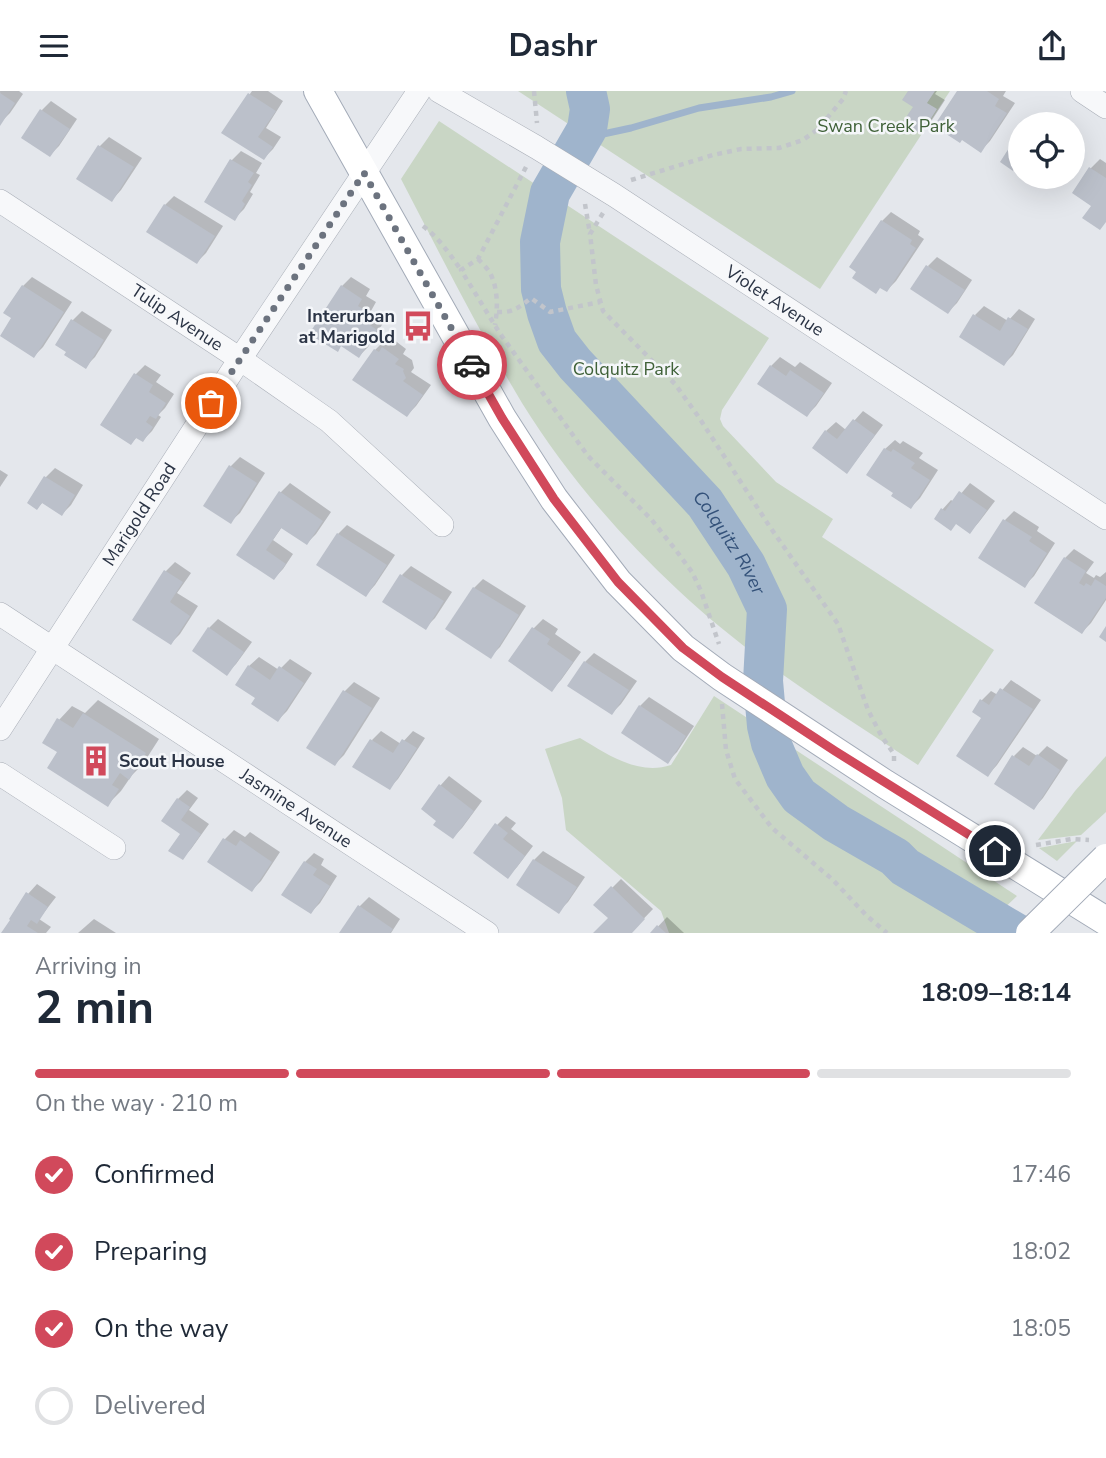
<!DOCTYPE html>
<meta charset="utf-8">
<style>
:root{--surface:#fff;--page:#f6f6f7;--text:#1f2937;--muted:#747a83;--line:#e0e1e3;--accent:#d1495b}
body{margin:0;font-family:"Nunito Sans",sans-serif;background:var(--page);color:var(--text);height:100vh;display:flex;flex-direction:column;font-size:26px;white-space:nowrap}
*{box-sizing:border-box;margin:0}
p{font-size:23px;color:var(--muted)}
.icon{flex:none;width:38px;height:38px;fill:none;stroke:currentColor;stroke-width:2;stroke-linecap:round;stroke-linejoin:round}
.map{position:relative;height:842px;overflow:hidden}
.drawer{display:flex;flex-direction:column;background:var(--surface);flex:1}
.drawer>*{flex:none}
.buttons{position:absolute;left:1008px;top:21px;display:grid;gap:14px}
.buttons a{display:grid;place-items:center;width:77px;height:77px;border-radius:50%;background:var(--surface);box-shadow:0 7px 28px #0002;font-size:35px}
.pin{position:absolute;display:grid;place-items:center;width:60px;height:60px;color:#fff;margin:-30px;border:4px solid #fff;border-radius:50%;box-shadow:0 2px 7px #0007}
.courier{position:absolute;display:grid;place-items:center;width:70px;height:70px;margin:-35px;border:5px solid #d1495b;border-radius:50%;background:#fff;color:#222;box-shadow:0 2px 9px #0007}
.head em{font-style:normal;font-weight:700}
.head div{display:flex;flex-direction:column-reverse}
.head{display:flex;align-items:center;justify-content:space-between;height:119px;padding:0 35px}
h1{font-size:46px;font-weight:700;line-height:52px}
.bar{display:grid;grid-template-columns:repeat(4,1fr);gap:10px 7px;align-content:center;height:84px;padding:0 35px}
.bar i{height:9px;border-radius:5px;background:var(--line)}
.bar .on{background:var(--accent)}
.bar p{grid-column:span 4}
ol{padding:0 35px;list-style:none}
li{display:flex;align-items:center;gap:21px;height:77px}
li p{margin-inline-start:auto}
li .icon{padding:7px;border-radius:50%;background:var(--accent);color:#fff;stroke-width:4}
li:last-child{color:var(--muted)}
li i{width:38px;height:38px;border:4px solid var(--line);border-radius:50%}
header{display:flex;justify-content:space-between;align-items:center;height:91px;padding:0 35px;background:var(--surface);font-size:32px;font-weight:700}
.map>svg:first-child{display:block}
</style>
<header><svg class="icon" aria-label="menu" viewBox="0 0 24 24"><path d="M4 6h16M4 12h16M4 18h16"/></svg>Dashr<svg class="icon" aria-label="share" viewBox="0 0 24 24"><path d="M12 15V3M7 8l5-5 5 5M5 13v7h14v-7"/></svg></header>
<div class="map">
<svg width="1106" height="842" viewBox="0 0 1106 842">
<rect width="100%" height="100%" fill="#e4e7ec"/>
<g fill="#c9d6c5">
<path d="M518,0H950L820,198Z"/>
<path d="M439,30L769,247L722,319L720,328L723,335L776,391L833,428L822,446L994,559L918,674C835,619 750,567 678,499C619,444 564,380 522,312C478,239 440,163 401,88Z"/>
<path d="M714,605L1017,805L978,842H669L661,820L566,739L562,707L545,658L580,647C607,663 638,685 671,674Z"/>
<path d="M1106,665V721L1081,744L1038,749L1075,700Z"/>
<path d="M1077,750L1057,770L1039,757Z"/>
</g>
<g fill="#0003">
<path d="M0,0H19L23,3L10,22L1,31Z"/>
<path d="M252,0H268L283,10L266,37L281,46L273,58L264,67L223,42Z"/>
<path d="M910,0H937L935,3L945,9L930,32L921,41Z"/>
<path d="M959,0H1006L1003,5L1015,12L990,50L981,59Z"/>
<path d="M51,10L77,28L59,55L50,64L42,19Z"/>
<path d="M1045,28L1051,32L1054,29L1060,33H1041Z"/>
<path d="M109,46L142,67L121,99L112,109L79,88L100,55Z"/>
<path d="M1073,46L1081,51L1073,64Z"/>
<path d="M241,60L262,72L256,82L260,84L250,101L253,103L244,118L234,128L207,111L232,69Z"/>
<path d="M1100,68L1106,72V131L1093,114L1074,102L1091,77Z"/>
<path d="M174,105L223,135L206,162L197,171L165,114Z"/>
<path d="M891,121L920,140L918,144L924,148L896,190L887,199L851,175L882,130Z"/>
<path d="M937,166L972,189L957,212L948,221L928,175Z"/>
<path d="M32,186L72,211L43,256L34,265L13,227L6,222L23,195Z"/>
<path d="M351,186L370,198L366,205L376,211L371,220L385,229L368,256L359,265L342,195Z"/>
<path d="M984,215L1008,230L1019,218L1035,228L1013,264L1004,273L975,224Z"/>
<path d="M82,220L112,239L95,266L86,275L69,260L73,229Z"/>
<path d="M393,248L406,258L403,263L412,269L414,277L411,281L431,294L416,315L407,324L375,259L384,250L388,253Z"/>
<path d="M780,266L795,276L800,271L832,292L816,315L807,324L771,275Z"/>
<path d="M145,274L161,284L156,291L174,303L165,317L158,324L161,326L152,340L143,349L137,346L131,352L136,283Z"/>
<path d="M863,320L883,334L855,371L826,340L836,331L846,339Z"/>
<path d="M895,349L900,353L903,350L923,362L919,367L938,379L920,407L911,416L896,401L885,358Z"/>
<path d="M240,366L265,382L240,422L230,431L231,375Z"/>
<path d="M55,377L83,394L71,414L62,423L43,411L37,417L29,412L46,386Z"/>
<path d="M0,379L8,384L0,396Z"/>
<path d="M290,392L331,421L316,443L307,452L282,436L273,449L293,463L283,478L274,487L238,463L280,402Z"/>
<path d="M970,392L995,410L979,431L970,441L942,419L951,409L954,411Z"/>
<path d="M1014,420L1039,436L1037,440L1055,452L1034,485L1025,494L1005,429Z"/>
<path d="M347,434L395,464L375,494L366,504L338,443Z"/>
<path d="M1074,458L1094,471L1086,482L1094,487L1096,484L1100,486L1106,481V509L1091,532L1082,541L1065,467Z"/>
<path d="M175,471L191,482L177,502L198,515L180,543L171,552L166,480Z"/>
<path d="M411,475L452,501L435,527L426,536L402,484Z"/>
<path d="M483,488L526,515L500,556L491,565L448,538L474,497Z"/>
<path d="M218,528L252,551L236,573L227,582L209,537Z"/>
<path d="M543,528L558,538L555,543L581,561L561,589L552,598L510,570L534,537Z"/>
<path d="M594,562L637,590L621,613L612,622L585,571Z"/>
<path d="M259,566L279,579L290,568L312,582L287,620L278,629L257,607L249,575Z"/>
<path d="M1011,589L1041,609L997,674L988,684L983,626L974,620L982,609L991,600L998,604Z"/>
<path d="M354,591L380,607L344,664L335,673L309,656L345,600Z"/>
<path d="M649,606L694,635L677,661L668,670L640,615Z"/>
<path d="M98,609L159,648L143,673L132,684L121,700L107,714L59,661V629L72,615L85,622Z"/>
<path d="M381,640L401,653L413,640L425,647L398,688L389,697L372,649Z"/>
<path d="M1047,655L1068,669L1043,707L1034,717L1014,665L1023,656L1037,665Z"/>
<path d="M449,685L482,710L462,737L453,746L440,695Z"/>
<path d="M187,699L198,707L189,719L209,733L191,758L182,767V743L178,708Z"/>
<path d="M506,725L516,732L511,738L533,755L517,776L508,785L497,734Z"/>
<path d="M234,739L245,746L250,741L280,761L261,790L252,799L210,770L225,748Z"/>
<path d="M543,760L585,786L568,811L559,820L518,793L534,769Z"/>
<path d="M314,762L324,768L321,774L337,785L320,812L311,821L284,803L305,771Z"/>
<path d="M621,788L653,818L630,842L610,827L596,813Z"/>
<path d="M37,793L56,806L39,828L51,836L46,842H3L28,803Z"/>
<path d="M369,806L400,828L391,842H341L360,815Z"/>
<path d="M667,826L684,842H652Z"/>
<path d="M94,828L116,842H78Z"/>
</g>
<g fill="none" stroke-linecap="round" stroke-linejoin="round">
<path stroke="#9fb4cc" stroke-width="7" d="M580,48L631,37L699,17L771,6L792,0"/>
<path stroke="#9fb4cc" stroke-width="40" id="s1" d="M586,0L590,18L587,38L550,102L540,151L541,198L547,222L557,250L575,273L705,412L746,474L767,518L763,590L767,635L771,652L785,685L799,705L836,732L895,766L905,776L1016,842"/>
</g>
<g fill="#bbc0ca">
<path d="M908,0H935L927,12L937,18L921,43L902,32L913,16L902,9Z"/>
<path d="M957,0H987L999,8L995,15L1007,22L981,62L962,49L960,52L934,35Z"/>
<path d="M0,2L15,12L0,35Z"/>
<path d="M248,2L276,20L258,46L273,56L264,69L221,42Z"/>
<path d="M40,18L70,38L50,66L21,47Z"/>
<path d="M1018,43L1020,44V73L1018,72L1013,80L1000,71Z"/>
<path d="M98,54L134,76L112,111L76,88Z"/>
<path d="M230,68L254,82L248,91L252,94L242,110L245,113L235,130L204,111Z"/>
<path d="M1089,76L1106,87V131L1100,139L1082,127L1091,115L1072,102Z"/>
<path d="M164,113L215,145L197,173L146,141Z"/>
<path d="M881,129L912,149L910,153L916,157L887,201L880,197L876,203L852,187L856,181L849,176Z"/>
<path d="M926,174L965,199L948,223L910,198Z"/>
<path d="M22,194L64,221L34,267L0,245L11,227L3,222Z"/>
<path d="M341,194L362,208L358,215L368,221L363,229L377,239L359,267L341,255L338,261L309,243Z"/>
<path d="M973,223L1000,240L1008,226L1028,238L1004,275L959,246Z"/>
<path d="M71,228L104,249L86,278L64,264L66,261L55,254Z"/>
<path d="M382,256L399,268L395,273L404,278L403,280L406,287L403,290L423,304L407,326L352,289L374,258L379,261Z"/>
<path d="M770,274L786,285L790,279L824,302L807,326L757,293Z"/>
<path d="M134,282L153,294L149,301L166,312L156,328L150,325L146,331L153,336L143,351L136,347L131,354L100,334Z"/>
<path d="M853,328L875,344L847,383L812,357L825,339L837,348Z"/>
<path d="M884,357L891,361L893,358L915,372L911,377L930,389L911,418L891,405L893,402L866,384Z"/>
<path d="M229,374L257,392L231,433L203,415Z"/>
<path d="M44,385L75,404L62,425L42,412L37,419L27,412Z"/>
<path d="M279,400L323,430L307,454L281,437L266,459L286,473L274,489L236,464Z"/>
<path d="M959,400L987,419L970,443L956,433L951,440L934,428L941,417L945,420Z"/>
<path d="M1003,428L1032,446L1029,450L1047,462L1025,497L978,467Z"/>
<path d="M337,442L387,474L366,506L316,474Z"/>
<path d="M1064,466L1086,480L1079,492L1084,495L1086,492L1091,495L1095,488L1106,495V507L1082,543L1034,512Z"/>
<path d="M164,479L183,491L170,511L190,525L171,554L132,529Z"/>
<path d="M400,483L444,510L426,539L382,511Z"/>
<path d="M473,496L519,524L491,568L445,538Z"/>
<path d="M1106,535V551L1099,546Z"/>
<path d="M208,536L244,561L227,585L192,560Z"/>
<path d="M532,536L550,548L547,553L573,571L552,601L508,570Z"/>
<path d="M584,570L629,599L612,624L567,595Z"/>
<path d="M248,574L270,589L279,575L304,592L278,631L251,613L255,607L235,594Z"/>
<path d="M1000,597L1033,618L988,686L956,665L981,627L972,621L980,608L989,614Z"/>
<path d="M343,599L372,617L335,675L306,657Z"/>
<path d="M639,614L686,645L668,673L621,642Z"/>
<path d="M83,622L146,662L129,689L120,682L112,694L119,698L108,716L47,677L57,661L42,652L57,627L73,637Z"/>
<path d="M370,648L393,662L402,648L417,657L390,699L352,676Z"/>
<path d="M1037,663L1060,679L1034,719L994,693L1012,664L1029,675Z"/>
<path d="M439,693L474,720L453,748L433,734L436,730L421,718Z"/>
<path d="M177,707L190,716L181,729L201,743L183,769L168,760L180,743L161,730Z"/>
<path d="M495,732L508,742L503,748L525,765L508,788L473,762Z"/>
<path d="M223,747L236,755L240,749L272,771L252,801L207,771Z"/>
<path d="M533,768L577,796L559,823L516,794Z"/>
<path d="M304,770L317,778L313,784L330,795L311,823L281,804Z"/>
<path d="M611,795L645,828L632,842H593L608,827L593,814Z"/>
<path d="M26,801L48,816L37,833L31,829L27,835L38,842H1L10,829L9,828Z"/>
<path d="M358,814L393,838L390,842H339Z"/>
<path d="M657,834L666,842H650Z"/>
</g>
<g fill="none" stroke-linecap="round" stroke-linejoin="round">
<g stroke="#a9aeb7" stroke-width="24">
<g id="minor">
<path id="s2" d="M439,0L536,56L614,104L1106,427"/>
<path d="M1082,0L1106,16"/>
<path id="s3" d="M0,110L240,268L329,330L442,434"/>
<path id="s4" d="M0,523L487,842"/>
<path id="s5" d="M0,638L240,268L419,0"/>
<path d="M0,683L114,757"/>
</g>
</g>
<g stroke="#a3abb8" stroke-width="30">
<path id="major" d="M318,0L502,327L554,408L618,491L683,557L722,586L885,693L1106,830"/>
</g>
<g stroke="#c2c5cb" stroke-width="4.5" stroke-dasharray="5 5" stroke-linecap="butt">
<path d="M534,0L537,32"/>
<path d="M526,76L478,168L461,179L499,241L588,365L651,428L675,458L692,481L701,500L719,553"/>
<path d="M631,89L713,64L741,58L779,57L803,49L818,38L843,8L846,0"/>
<path d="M585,113L590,143"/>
<path d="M603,122L590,143L596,194L603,220L675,293L698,325L770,436L838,533L868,619L882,646L894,663V670"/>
<path d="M423,135C439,147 449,162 461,179"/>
<path d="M478,168C482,172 487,177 490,182C498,197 498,217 495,234"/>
<path d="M497,221C514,222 519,216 531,207L550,221L600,211"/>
<path d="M722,613L726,659L735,688L772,737L832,788L867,825L887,842"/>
<path d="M1036,754L1072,748L1089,749"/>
</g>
<use href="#minor" stroke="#f7f8fa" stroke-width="23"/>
<use href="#major" stroke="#fff" stroke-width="28"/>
<g stroke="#a3abb8" stroke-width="30" stroke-linecap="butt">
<path id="major-bridge" d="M1030,842L1106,767"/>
</g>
<use href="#major-bridge" stroke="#fff" stroke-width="28"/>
</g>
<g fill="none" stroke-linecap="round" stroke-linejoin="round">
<path stroke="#6c737f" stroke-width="7" stroke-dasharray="0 12.6" d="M211,312L364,82L472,274"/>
<path stroke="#d1495b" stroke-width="9" d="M472,274L502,327L554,408L618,491L683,557L722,586L835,660L995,760"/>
</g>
<defs>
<g id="bus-bare" transform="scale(2.415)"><path d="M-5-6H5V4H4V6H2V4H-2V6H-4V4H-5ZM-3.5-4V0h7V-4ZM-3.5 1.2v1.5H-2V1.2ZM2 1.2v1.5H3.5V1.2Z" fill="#d1495b" stroke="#f4f6f9" stroke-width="2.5" paint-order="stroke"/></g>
<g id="building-bare" transform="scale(2.415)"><path d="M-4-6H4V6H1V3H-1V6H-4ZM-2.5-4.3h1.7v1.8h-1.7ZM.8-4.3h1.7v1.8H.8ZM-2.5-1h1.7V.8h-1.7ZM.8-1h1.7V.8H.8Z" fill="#d1495b" stroke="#f4f6f9" stroke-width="2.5" paint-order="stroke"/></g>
</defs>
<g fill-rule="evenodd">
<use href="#bus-bare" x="418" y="235"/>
<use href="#building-bare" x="96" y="670"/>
</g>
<g text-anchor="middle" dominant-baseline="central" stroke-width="5" stroke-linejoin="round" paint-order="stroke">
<g font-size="18" fill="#3f6138" stroke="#f4f6f9">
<text x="886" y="35">Swan Creek Park</text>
<text x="626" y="278">Colquitz Park</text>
</g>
<g font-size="18" fill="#2b3445" stroke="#f4f6f9">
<text stroke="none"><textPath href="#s2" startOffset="396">Violet Avenue</textPath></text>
<text stroke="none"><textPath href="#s3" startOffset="212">Tulip Avenue</textPath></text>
<text stroke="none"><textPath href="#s5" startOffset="256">Marigold Road</textPath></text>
<text stroke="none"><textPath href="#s4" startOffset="354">Jasmine Avenue</textPath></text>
</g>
<g font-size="18" font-weight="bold" fill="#2b3445" stroke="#f4f6f9" text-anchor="end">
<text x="395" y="225">Interurban<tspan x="395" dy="21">at Marigold</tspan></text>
<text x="119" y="670" text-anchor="start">Scout House</text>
</g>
<g font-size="19" font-style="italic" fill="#34527a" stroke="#f4f6f9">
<text stroke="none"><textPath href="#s1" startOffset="530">Colquitz River</textPath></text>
</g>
</g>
</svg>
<div class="buttons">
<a><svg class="icon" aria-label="locate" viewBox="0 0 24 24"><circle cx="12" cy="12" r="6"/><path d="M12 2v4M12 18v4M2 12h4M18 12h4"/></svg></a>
</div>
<div class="pin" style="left:211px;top:312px;background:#ea580c"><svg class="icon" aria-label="bag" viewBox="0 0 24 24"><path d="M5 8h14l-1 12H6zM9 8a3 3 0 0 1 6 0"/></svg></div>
<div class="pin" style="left:995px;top:760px;background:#1f2937"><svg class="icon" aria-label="home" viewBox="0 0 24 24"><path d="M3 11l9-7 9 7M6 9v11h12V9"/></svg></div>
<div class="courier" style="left:472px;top:274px"><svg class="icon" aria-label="car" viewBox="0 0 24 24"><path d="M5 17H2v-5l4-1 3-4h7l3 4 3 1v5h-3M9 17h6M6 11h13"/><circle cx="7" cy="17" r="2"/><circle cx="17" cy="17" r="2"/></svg></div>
</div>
<section class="drawer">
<div class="head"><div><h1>2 min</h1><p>Arriving in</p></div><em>18:09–18:14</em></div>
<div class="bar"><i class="on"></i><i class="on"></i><i class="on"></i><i></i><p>On the way · 210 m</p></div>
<ol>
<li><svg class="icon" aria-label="check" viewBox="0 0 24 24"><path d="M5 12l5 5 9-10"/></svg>Confirmed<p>17:46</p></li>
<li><svg class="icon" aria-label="check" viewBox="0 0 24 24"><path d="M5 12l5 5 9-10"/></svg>Preparing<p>18:02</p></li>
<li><svg class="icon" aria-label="check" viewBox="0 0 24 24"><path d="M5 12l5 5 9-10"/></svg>On the way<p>18:05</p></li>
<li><i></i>Delivered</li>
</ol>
</section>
